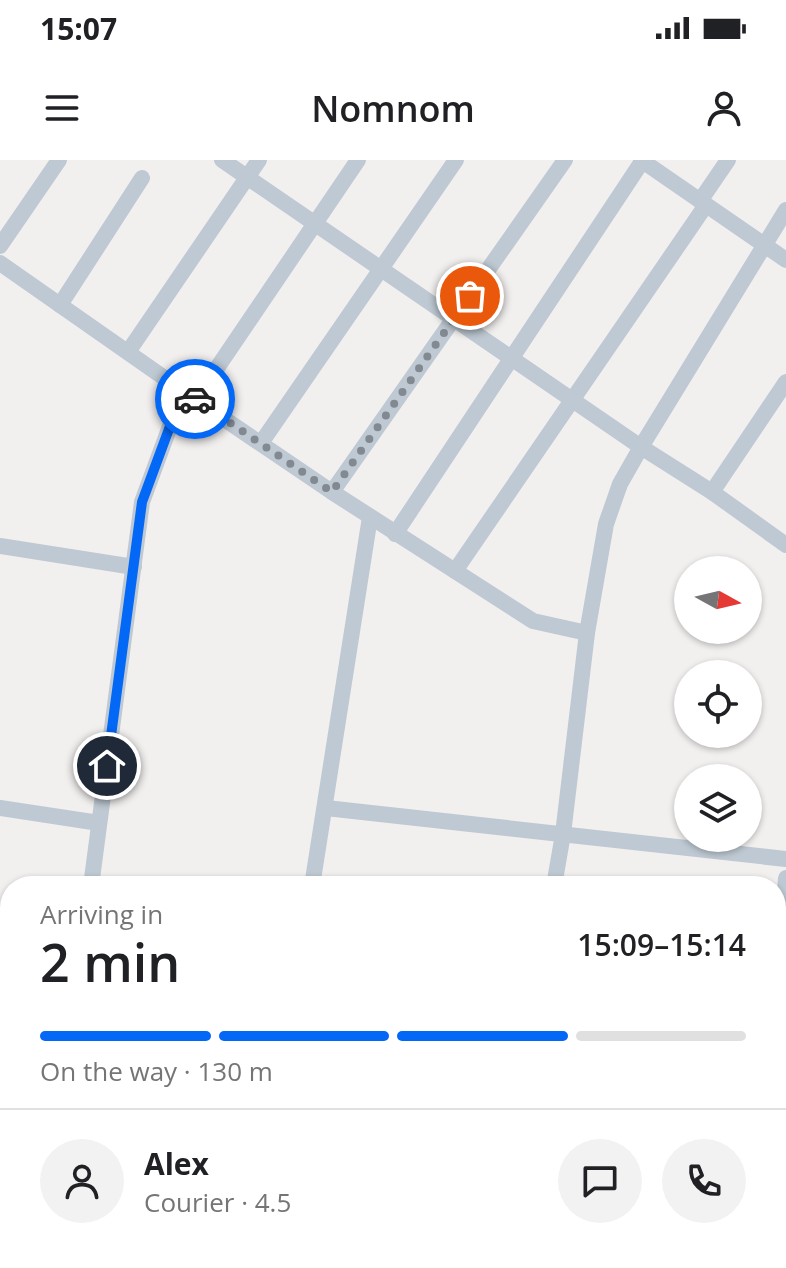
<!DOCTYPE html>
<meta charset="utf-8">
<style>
:root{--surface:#fff;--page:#f2f2f2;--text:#202124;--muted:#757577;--line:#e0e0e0;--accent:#0468f7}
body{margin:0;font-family:"Open Sans",sans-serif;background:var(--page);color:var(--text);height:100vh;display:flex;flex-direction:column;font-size:30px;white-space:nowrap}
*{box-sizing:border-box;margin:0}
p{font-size:26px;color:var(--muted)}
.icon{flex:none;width:44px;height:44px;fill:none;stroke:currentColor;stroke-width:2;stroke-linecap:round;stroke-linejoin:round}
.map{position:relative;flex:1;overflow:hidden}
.panel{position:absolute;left:0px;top:716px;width:786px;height:392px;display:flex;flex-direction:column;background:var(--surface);border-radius:32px 32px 0 0;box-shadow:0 2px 6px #0004}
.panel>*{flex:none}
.needle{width:52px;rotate:98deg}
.buttons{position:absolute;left:674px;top:396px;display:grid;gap:16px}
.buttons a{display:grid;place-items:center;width:88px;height:88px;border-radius:50%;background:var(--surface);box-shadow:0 2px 6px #0004;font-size:40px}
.pin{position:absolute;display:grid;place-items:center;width:68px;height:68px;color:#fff;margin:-34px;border:4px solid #fff;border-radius:50%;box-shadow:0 2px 8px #0007}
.courier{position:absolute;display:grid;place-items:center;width:80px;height:80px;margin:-40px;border:6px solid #0468f7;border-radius:50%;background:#fff;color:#222;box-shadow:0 2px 10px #0007}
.headline em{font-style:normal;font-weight:600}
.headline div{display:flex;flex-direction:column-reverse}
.headline{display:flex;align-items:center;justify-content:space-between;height:136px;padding:0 40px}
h1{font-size:52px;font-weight:600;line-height:60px}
.bar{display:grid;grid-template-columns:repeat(4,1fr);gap:12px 8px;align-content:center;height:96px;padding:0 40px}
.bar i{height:10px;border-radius:6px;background:var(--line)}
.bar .current{background:var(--accent)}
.bar p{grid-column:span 4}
.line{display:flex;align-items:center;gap:20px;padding:0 40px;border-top:2px solid var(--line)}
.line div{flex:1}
.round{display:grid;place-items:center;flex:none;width:84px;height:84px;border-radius:42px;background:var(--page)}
.status{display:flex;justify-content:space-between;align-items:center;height:56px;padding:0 40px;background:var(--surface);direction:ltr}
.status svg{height:22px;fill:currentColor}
header{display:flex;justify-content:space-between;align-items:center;height:104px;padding:0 40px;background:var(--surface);font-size:36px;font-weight:600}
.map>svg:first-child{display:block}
</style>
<div class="status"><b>15:07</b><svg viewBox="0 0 49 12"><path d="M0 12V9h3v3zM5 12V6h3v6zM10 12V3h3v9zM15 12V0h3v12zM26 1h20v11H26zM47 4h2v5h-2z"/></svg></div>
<header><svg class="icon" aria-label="menu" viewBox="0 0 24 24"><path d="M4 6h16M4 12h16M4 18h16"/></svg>Nomnom<svg class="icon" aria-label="person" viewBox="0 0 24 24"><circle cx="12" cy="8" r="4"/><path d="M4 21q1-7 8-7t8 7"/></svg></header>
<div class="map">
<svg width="786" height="1108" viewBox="0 0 786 1108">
<rect width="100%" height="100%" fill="#f2efef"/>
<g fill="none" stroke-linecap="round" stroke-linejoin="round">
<g stroke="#bec9d3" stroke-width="16">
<path d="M222,0L641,287L712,332L786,385"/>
<path d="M641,0L786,100"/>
<path d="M700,41L728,0"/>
<path d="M0,86L59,0"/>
<path d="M0,103L183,231L332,332L533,461L587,473"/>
<path d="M60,145L142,18"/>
<path d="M128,192L259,0"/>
<path d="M196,239L358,0"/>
<path d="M261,283L456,0"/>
<path d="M332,332L565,0"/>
<path d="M712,332L786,222"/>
<path d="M395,374L643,0"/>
<path d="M0,386L134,407"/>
<path d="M455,411L706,45"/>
<path d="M0,648L99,663"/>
<path d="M326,648L786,699"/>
<path d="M91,726L142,342L183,231"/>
<path d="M312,726L370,357"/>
<path d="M554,726L563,674L587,473L606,364L620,324L641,287L786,50"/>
<path d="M776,835L786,718"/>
<path d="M776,908L786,910"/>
<path d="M0,928H10"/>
<path d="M20,1098L21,1108"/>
<path d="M522,1098L599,1108"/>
<path d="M127,1108L128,1104"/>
<path d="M255,1108L256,1098"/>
<path d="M493,1108L495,1098"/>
<path d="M736,1108L738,1098"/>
</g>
</g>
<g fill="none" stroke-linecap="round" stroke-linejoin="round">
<path stroke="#828991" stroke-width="8" stroke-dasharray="0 14.4" d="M195,239L332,332L470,136"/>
<path stroke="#0468f7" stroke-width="10" d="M107,606L142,342L183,231L195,239"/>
</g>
</svg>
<div class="buttons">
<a><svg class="needle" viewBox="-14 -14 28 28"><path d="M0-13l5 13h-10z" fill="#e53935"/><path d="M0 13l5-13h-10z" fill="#757577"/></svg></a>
<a><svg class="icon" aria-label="locate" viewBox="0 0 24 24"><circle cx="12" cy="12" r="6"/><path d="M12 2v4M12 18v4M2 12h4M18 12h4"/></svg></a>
<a><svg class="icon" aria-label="layers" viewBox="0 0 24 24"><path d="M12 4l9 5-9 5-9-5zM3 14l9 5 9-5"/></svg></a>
</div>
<div class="pin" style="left:470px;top:136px;background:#ea580c"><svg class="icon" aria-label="bag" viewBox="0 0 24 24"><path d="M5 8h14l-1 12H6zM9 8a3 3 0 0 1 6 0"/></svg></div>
<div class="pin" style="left:107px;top:606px;background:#1f2937"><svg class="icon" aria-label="home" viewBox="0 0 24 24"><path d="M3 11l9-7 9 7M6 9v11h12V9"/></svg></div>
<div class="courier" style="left:195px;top:239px"><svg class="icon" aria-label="car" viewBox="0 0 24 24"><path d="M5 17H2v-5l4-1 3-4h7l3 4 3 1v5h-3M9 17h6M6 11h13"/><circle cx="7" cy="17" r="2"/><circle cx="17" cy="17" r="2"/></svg></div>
<section class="panel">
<div class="headline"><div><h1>2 min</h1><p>Arriving in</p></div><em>15:09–15:14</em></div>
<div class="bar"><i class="current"></i><i class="current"></i><i class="current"></i><i></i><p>On the way · 130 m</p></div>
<div class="line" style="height:144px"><a class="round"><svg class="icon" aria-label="person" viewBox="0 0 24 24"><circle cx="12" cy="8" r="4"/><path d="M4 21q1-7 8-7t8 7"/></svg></a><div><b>Alex</b><p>Courier · 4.5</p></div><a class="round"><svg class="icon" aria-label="chat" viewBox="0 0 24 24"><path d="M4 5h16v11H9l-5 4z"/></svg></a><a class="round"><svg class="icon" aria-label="phone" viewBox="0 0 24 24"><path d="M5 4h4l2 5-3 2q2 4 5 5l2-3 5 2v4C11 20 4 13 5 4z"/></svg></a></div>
</section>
</div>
